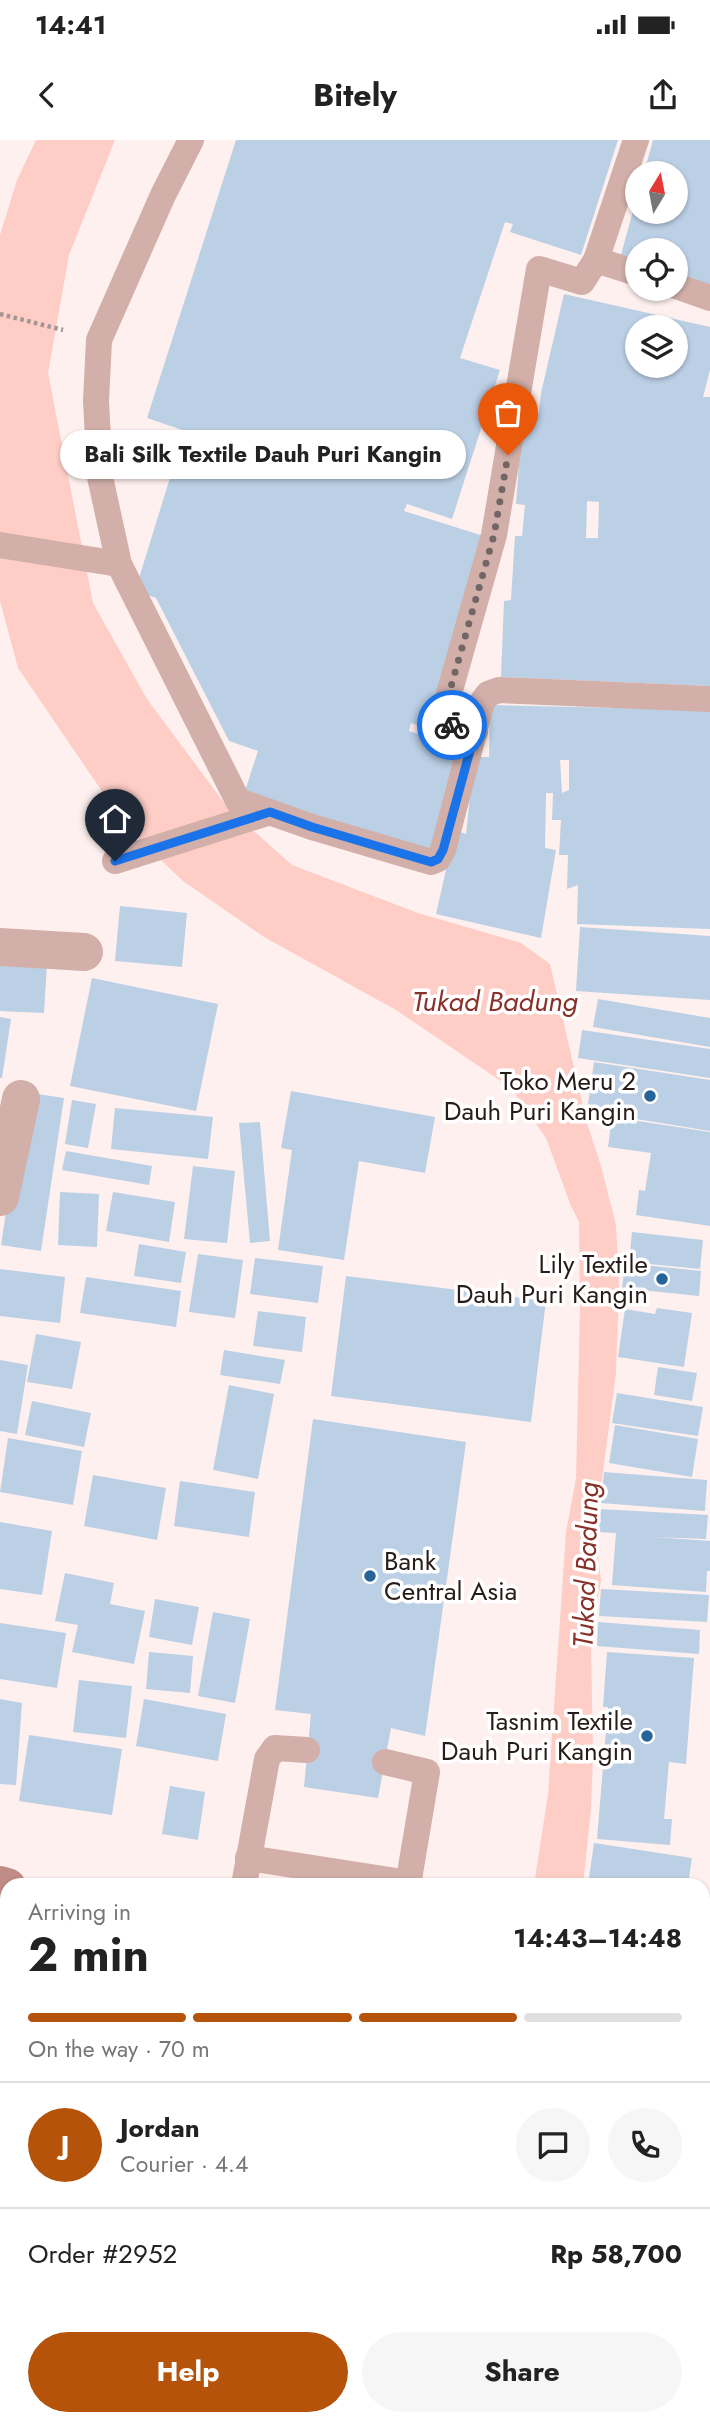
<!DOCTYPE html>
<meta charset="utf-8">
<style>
:root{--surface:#fff;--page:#f6f6f6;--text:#222;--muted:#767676;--line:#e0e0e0;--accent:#b45309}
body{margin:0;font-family:Jost,sans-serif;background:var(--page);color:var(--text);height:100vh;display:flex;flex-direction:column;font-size:26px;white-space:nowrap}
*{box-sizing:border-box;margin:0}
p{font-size:23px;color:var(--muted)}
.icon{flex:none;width:38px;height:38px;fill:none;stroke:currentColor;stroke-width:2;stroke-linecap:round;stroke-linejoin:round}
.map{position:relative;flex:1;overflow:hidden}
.side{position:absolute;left:0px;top:1738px;width:710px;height:548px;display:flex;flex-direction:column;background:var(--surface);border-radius:21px 21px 0 0;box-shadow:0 2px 5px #0004}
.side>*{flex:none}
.needle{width:46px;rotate:10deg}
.tools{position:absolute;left:625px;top:21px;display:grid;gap:14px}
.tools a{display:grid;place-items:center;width:63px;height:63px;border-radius:50%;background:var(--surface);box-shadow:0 2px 5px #0004;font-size:35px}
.pin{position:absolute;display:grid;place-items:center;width:60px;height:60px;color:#fff;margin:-72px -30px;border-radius:50% 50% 50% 0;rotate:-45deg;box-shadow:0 0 7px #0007}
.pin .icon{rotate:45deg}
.courier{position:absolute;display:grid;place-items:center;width:70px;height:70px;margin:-35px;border:5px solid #1a73e8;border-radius:50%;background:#fff;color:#222;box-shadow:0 2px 9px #0007}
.bubble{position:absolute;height:49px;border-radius:24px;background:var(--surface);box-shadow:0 2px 5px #0004;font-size:23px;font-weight:700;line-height:49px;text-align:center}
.headline em{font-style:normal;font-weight:700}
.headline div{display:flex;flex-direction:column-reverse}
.headline{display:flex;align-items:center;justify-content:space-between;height:119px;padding:0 28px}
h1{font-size:46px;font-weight:700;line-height:52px}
.bar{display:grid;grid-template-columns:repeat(4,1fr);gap:10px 7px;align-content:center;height:84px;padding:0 28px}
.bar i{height:9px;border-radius:5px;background:var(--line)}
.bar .on{background:var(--accent)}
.bar p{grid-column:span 4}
.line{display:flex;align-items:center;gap:18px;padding:0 28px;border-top:2px solid var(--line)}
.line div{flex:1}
.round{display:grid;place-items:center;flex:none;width:74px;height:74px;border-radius:37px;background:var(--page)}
.primary-button{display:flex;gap:14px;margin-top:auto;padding:14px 28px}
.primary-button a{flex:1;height:80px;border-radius:42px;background:var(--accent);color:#fff;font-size:28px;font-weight:700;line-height:80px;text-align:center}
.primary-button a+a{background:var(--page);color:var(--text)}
.status{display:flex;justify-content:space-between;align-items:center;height:49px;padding:0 35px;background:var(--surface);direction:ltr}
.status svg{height:19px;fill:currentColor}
header{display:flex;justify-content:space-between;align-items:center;height:91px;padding:0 28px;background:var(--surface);font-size:32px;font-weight:700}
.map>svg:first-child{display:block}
</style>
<div class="status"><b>14:41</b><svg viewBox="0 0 49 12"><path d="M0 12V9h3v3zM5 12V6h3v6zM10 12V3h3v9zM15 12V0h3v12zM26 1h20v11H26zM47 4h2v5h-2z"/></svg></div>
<header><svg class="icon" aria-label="back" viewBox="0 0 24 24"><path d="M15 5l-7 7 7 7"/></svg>Bitely<svg class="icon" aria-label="share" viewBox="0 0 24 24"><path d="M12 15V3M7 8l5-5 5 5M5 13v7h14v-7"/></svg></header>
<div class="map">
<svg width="710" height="2285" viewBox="0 0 710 2285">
<rect width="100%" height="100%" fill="#fef0ee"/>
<path fill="#fecec6" d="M36,0H115L69,115L48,233L93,463L147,559L228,668L292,725L418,773L521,803L550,824L587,983L601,1026L616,1085L619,1147L616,1233L595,1392L601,1440L591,1503L593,1617L591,1669L583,1745H534L548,1654L566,1392L576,1338L580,1167L579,1082L571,1066L546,998L511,948L396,870L264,797L183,741L127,688L18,528L0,461V95L17,40Z"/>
<g fill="#bbcfe5" fill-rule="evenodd">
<path d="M236,0H618L581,115L510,92L513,84L505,82L460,218L500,230L452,379L407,364L404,371L490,398L430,590L411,583L409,591L464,609L430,716L243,657L258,611L229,601L156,458L135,451L182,299L194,303L197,295L147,278Z"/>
<path d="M653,0H710V148L676,138V110H637V127L619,122L636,60L637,72H676V33H644Z"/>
<path d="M564,154L710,187V230L703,257H710V546L501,537L504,461L511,460L515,396H522L525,365L516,364L523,272L539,273L541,253ZM637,187H676V226H637ZM587,361L599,362L598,398H586Z"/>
<path d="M490,565L710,570V789L577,784L578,745L567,749L568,715H559L561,680H552L553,653H546L545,708L556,710L541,798L436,774L455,690L466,694L474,617H489ZM560,620H569V650L562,653Z"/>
<path d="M120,766L187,773L182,827L115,821Z"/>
<path d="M580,787L710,796V860L576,851Z"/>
<path d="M0,821L47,823L44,873L0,871Z"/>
<path d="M92,838L218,864L196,971L70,946Z"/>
<path d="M598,859L710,878V907L593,887Z"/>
<path d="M0,877L11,879L2,938H0Z"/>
<path d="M582,890L710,909V938L578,918Z"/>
<path d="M594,922L710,940V991L587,971Z"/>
<path d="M291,951L435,977L425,1033L359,1021L344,1120L278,1110L292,1010L281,1008Z"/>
<path d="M24,952L64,958L41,1111L1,1105Z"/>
<path d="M72,960L96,964L88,1008L65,1004Z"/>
<path d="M115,968L213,977L208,1019L111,1009Z"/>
<path d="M612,977L710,992V1086L636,1075L639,1050L645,1051L651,1013L608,1007Z"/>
<path d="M260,982L270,1101L250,1103L239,983Z"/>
<path d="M66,1011L152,1026L149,1045L62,1030Z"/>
<path d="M193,1026L235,1031L227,1103L184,1099Z"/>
<path d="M60,1052L99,1054L97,1107L58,1105Z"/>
<path d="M113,1052L175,1062L169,1102L106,1091Z"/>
<path d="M632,1092L703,1100L700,1129L629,1122Z"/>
<path d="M139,1104L186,1112L181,1143L134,1136Z"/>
<path d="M198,1114L243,1120L235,1178L189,1172Z"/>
<path d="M255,1118L323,1126L318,1163L250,1154Z"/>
<path d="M625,1123L701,1131L699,1156L622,1148Z"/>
<path d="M0,1129L65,1137L60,1183L0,1176Z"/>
<path d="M346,1136L546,1161L531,1282L331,1256Z"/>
<path d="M86,1137L181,1151L176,1187L80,1173Z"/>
<path d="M657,1168L692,1173L684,1227L618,1217L625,1169L655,1174Z"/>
<path d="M258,1171L306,1177L302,1212L253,1206Z"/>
<path d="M36,1194L81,1202L72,1249L27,1242Z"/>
<path d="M224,1210L285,1220L280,1244L220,1235Z"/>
<path d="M0,1220L28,1225L17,1294L0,1291Z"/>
<path d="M658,1227L697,1233L692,1261L654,1255Z"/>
<path d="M229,1245L274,1254L258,1339L213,1330Z"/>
<path d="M617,1253L703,1267L698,1296L612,1283Z"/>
<path d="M32,1261L91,1273L84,1307L25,1295Z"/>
<path d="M313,1279L466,1302L425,1596L391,1588L378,1658L304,1647L311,1574L275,1570Z"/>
<path d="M615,1285L698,1299L692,1337L609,1323Z"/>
<path d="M8,1298L82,1311L73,1365L0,1352Z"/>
<path d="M604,1332L707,1340L705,1371L601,1363Z"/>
<path d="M93,1335L166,1348L157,1400L84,1386Z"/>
<path d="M180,1341L255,1352L249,1397L174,1386Z"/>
<path d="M599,1369L708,1375L706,1399L654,1397L710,1401V1431H707L706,1452L612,1445L616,1393L598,1392Z"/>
<path d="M0,1382L52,1391L42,1455L0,1449Z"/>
<path d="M65,1433L114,1443L110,1464L145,1471L134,1524L72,1512L78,1485L55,1481Z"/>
<path d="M601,1449L709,1455L707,1482L599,1476Z"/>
<path d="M155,1459L199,1467L192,1505L149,1497Z"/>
<path d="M213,1472L250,1479L235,1563L198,1556Z"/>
<path d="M598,1482L700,1490L699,1514L597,1506Z"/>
<path d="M0,1483L66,1493L57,1548L0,1539Z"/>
<path d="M149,1512L193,1516L190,1553L146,1549Z"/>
<path d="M607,1512L694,1518L686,1624L669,1622L664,1679H672L670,1705L597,1699L608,1567H603Z"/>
<path d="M79,1540L132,1546L126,1598L73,1592Z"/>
<path d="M0,1559L22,1563L16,1645L0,1644Z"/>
<path d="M144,1559L226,1574L218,1621L136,1606Z"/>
<path d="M29,1595L122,1609L112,1675L19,1661Z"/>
<path d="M170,1646L205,1652L198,1700L162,1694Z"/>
<path d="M594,1703L692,1718L688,1745H588Z"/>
<path d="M0,1861L7,1863V2059L0,2057Z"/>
<path d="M27,2278H65L63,2285H42Z"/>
<path d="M152,2278H182L180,2285Z"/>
<path d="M197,2278H269L267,2285H196Z"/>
<path d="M282,2278H336L334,2285H281Z"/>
<path d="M343,2278H399L397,2285H342Z"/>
</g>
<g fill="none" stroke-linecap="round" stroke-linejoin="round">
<path stroke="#a29593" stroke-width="4.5" stroke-dasharray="3.5 3.5" stroke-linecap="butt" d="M0,174L63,190"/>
<g stroke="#d2afa9" stroke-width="26">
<path d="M191,0L163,55L99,200L96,261L100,337L119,424L238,661L312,687L431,722L438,719L443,710L482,562L488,554L499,550L710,559"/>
<path d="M636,0L596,120L637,133"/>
<path d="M676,146L710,158"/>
<path d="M0,405L119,424"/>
<path d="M475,592L441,582L494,395L539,129L582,142L596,120"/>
<path d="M115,721L270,672"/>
<path d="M385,1622L427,1632L408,1745"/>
<path d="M248,1718L409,1743"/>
<path d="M244,1745L267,1619L275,1608L307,1610"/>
</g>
<g stroke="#d2afa9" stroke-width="38">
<path d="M0,807L84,812"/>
<path d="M0,1057L21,959"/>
<path d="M704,2138L710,2051"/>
<path d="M460,2278L461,2285"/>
<path d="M692,2285L693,2278"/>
</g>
<g stroke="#bf8d85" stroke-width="38">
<path d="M0,1745L7,1747"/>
<path d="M704,1919L710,1921"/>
</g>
</g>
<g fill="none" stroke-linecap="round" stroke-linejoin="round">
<path stroke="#726664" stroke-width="7" stroke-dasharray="0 12.6" d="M452,585L441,582L494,395L508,315"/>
<path stroke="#1a73e8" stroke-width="9" d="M115,721L270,672L312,687L431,722L438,719L443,710L475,592L452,585"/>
</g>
<g fill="#266399" stroke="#fff" stroke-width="2.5">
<circle cx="650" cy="956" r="7"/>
<circle cx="662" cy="1139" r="7"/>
<circle cx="370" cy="1436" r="7"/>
<circle cx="647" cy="1596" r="7"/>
</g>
<g text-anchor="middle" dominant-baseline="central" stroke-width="7" stroke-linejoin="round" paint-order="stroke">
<g font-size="26" fill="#271c1a" stroke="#fff" text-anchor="end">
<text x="636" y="941">Toko Meru 2<tspan x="636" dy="30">Dauh Puri Kangin</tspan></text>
<text x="648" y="1124">Lily Textile<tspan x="648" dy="30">Dauh Puri Kangin</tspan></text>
<text x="384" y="1421" text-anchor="start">Bank<tspan x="384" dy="30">Central Asia</tspan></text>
<text x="633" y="1581">Tasnim Textile<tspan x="633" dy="30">Dauh Puri Kangin</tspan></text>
</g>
<g font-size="28" font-style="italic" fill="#893128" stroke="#fff">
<text x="495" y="861">Tukad Badung</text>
<text transform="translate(586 1425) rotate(-88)">Tukad Badung</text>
</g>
</g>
</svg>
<div class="tools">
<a><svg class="needle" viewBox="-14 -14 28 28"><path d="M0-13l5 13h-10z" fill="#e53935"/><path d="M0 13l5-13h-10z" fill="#767676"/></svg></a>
<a><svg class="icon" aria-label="locate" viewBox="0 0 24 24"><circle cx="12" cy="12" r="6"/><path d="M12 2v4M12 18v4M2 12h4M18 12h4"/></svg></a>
<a><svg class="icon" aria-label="layers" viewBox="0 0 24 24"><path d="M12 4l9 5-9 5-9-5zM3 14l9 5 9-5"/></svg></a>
</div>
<div class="pin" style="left:508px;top:315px;background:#ea580c"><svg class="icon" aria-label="bag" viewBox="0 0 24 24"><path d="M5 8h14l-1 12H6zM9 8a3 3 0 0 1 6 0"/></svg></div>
<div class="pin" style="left:115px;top:721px;background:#1f2937"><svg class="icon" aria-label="home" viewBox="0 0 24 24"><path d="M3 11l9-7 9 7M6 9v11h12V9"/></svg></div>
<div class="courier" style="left:452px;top:585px"><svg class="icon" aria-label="bike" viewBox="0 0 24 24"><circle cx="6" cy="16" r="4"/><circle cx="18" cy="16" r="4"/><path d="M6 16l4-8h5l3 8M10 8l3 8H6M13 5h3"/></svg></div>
<div class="bubble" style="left:60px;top:290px;width:406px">Bali Silk Textile Dauh Puri Kangin</div>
<section class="side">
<div class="headline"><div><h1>2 min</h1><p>Arriving in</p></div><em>14:43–14:48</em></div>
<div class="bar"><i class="on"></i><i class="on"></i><i class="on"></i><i></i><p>On the way · 70 m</p></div>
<div class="line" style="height:126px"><b class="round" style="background:var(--accent);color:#fff">J</b><div><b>Jordan</b><p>Courier · 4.4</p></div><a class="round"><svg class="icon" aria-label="chat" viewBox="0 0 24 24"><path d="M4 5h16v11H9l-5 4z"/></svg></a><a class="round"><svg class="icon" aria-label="phone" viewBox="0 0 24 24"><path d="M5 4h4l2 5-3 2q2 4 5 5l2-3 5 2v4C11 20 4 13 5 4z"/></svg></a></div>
<div class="line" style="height:91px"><div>Order #2952</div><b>Rp 58,700</b></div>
<div class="primary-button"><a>Help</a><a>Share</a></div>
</section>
</div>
